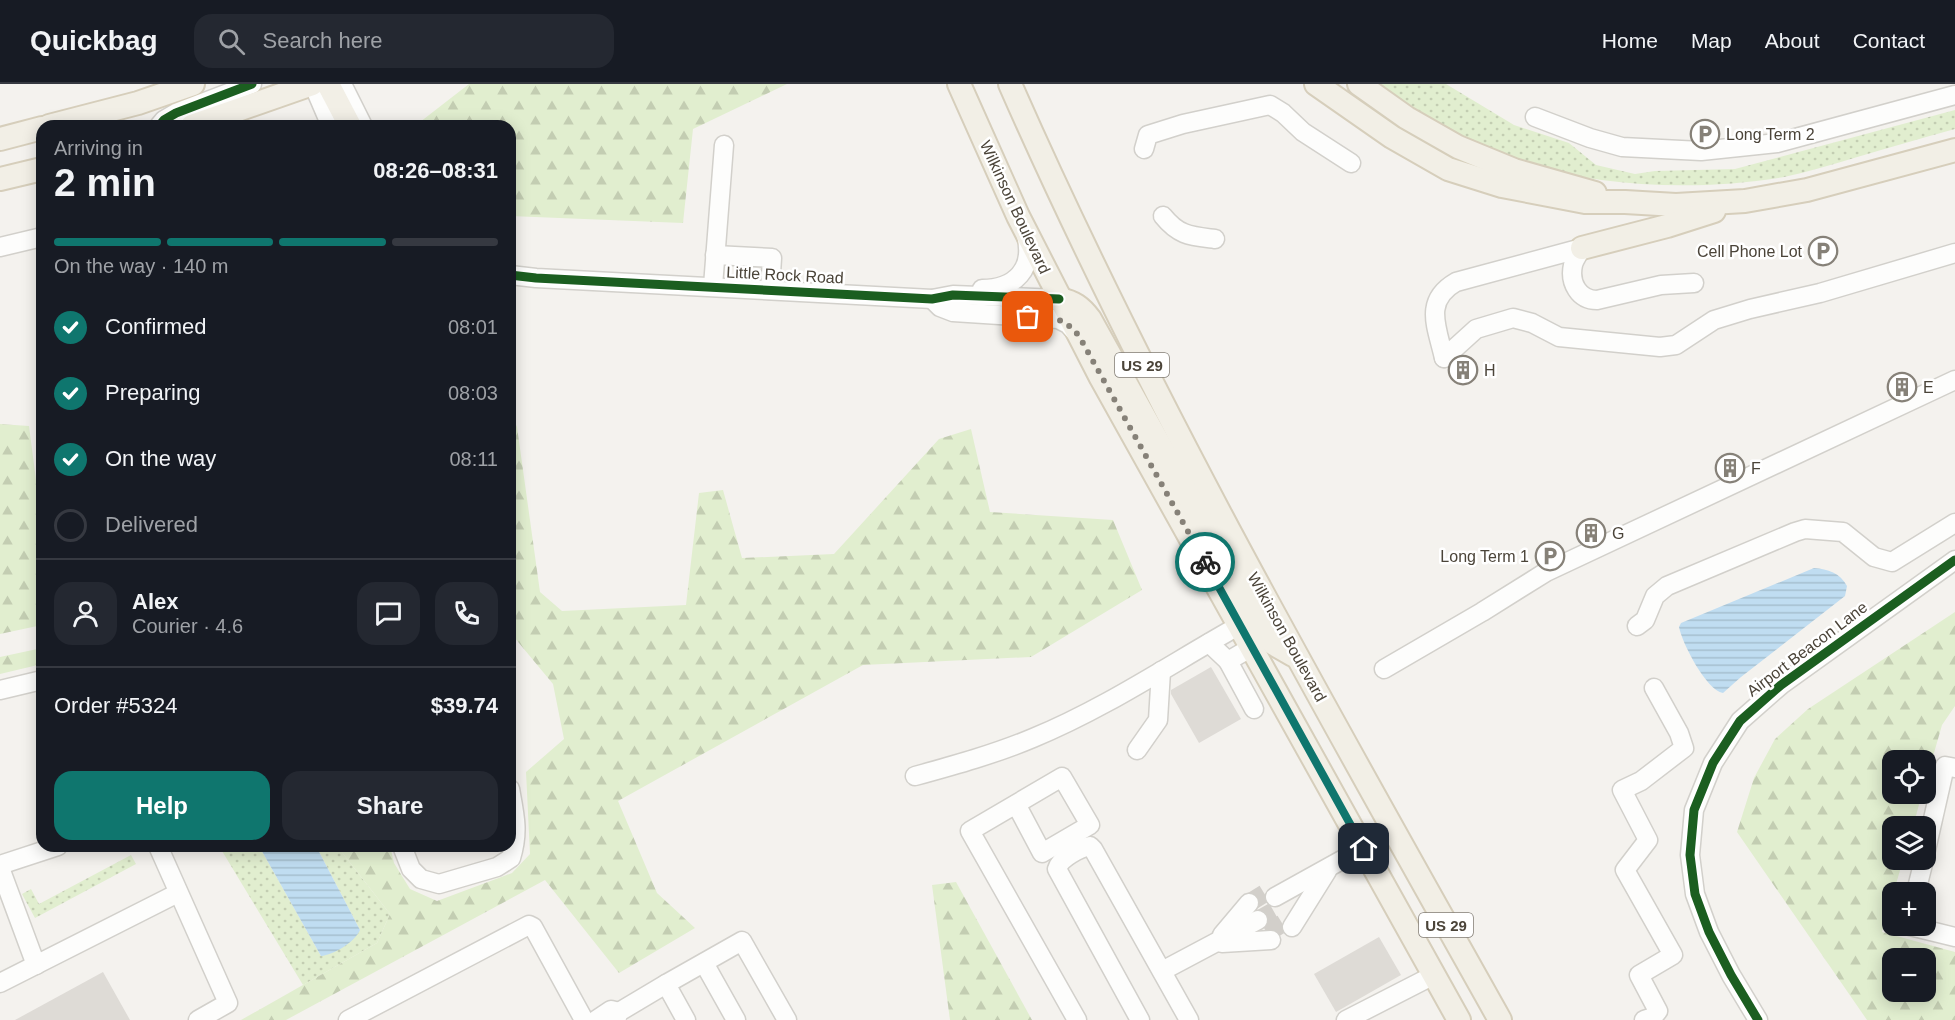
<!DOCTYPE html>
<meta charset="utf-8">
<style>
:root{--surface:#171b24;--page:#242831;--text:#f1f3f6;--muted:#9ea1a6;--line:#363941;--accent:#0f766e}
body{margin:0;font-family:Arial,sans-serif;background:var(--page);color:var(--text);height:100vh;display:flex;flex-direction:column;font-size:22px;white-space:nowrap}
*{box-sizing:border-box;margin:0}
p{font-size:20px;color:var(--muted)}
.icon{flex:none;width:33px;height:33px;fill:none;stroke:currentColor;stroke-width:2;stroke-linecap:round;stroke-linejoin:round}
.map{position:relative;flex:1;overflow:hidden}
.sheet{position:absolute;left:36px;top:36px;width:480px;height:732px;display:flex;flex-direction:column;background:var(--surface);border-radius:18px;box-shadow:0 3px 15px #0003}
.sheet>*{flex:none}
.fabs{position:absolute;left:1882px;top:666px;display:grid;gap:12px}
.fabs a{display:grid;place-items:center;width:54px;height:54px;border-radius:12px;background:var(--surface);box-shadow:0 3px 15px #0003;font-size:30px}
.pin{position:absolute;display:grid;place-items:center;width:51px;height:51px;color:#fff;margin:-26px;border-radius:12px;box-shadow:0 3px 9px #0006}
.courier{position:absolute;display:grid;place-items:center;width:60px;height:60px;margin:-30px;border:4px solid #0f766e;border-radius:50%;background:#fff;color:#222;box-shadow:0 2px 8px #0007}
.headline em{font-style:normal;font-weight:800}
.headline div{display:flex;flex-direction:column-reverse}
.headline{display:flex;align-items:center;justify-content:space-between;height:102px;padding:0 18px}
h1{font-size:39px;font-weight:800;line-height:45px}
.bar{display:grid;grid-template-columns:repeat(4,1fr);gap:9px 6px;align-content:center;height:72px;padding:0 18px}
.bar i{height:8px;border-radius:4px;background:var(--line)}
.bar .active{background:var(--accent)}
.bar p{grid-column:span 4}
.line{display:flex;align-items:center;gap:15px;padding:0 18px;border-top:2px solid var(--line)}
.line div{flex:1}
.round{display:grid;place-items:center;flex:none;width:63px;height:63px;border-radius:18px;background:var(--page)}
ol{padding:0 18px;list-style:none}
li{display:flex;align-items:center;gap:18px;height:66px}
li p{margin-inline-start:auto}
li .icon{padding:6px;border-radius:50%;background:var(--accent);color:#fff;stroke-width:4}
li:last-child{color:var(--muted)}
li i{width:33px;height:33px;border:3px solid var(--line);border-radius:50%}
.cta{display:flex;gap:12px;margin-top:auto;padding:12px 18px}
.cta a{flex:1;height:69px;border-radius:18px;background:var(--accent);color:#fff;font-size:24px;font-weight:800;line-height:69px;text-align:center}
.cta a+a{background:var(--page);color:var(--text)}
header{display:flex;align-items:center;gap:36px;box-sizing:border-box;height:84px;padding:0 30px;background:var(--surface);border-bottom:2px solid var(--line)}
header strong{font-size:28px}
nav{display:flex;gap:33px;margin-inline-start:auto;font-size:21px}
.search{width:420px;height:54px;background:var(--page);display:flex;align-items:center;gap:15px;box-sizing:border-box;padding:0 21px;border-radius:18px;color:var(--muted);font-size:22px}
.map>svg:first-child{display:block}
</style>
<header>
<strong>Quickbag</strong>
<div class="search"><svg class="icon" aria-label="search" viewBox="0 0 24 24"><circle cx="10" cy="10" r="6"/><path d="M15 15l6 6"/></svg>Search here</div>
<nav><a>Home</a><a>Map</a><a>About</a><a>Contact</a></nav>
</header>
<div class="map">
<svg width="1955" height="936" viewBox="0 0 1955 936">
<defs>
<pattern id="grass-dots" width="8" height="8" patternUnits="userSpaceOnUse" patternTransform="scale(1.5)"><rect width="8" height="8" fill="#e1eecf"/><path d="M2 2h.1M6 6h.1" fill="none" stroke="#c3cdb2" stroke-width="1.8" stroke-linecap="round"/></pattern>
<pattern id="forest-firs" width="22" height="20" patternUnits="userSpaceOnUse" patternTransform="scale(1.5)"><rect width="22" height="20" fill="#e1eecf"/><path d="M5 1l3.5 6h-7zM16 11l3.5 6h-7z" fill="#c3cdb2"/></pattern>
<pattern id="water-rules" width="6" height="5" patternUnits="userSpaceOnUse" patternTransform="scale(1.5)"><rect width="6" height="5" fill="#c0ddf1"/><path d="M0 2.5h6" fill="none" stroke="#a6bfcf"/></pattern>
</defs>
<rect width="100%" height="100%" fill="#f4f2ee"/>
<g fill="url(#grass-dots)">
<path d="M1378,0H1446L1514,41L1569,59L1596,81L1635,90L1655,87L1735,85L1955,26V45C1921,54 1888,64 1854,74C1831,81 1807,88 1784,93C1682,110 1555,103 1462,54C1432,39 1405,19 1378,0Z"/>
<path d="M219,762H259L321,872L360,846L316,762H337L390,830L377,859L303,901Z"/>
<path d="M131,771L136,780L35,834L22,810L31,805L39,820Z"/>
</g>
<g fill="url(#forest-firs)" fill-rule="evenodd">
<path d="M469,0H787L693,45L683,139L510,132V42H420V38Z"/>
<path d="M510,328L517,343L540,508L562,527L686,521L699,409L723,406L742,474L834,470L939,355L971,345L990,428L1113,436L1142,506L1031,573L863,581L618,717L657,809L695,844L619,889L545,796L286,936H241L377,859L390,830L337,762H390L394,779L410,805L437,817L512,789L530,770L526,688L564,655L553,600L514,553L510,528Z"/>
<path d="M0,340L29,342L42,442V541L0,550Z"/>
<path d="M1955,528V622L1942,641L1926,697V676H1893V710H1922L1913,742H1893V776H1903L1882,848L1955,868V936H1867L1737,748L1754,694L1775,655L1808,625ZM1926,874V908H1893V874Z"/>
<path d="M42,564V580L0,590V573Z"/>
<path d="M956,798L1032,936H950L932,801Z"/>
</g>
<g fill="url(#water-rules)">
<path d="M1814,484C1828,485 1840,489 1847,502L1845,512L1741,593L1723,609C1706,606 1682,559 1679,543L1681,539Z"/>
<path d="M259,762H316L360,846C355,858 333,871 321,872Z"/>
</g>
<g fill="#dedbd6">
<path d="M1211,583L1241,635L1199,659L1171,610V606Z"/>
<path d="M1379,853L1401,891L1336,928L1314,890Z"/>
<path d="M103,888L130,936H15Z"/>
</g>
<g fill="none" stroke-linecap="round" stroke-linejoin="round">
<g stroke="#d2cfca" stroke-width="18" stroke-dasharray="18 9" stroke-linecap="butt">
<path d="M1249,819L1270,806"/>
<path d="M1258,836L1281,823"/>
<path d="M1267,849L1288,836"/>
</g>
<g stroke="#d2d0cb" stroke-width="21">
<g id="minor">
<path d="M313,0L331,42"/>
<path d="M342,0L363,42"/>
<path d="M1535,33L1590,54L1622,63L1701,67L1777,59L1955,11"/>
<path d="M159,42L164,36L176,29L252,0"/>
<path d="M1144,65L1148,51L1183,40L1270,21L1283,29L1303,48L1351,79"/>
<path d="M1163,132C1179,152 1191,152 1215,155"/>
<path d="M0,163L42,153"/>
<path d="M1582,164C1579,169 1574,176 1573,181C1569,199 1579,216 1597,216L1661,201L1694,199"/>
<path d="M715,171L772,174L770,206"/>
<path d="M510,191L536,194L932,215L953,211L1059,215"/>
<path d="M713,202L724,61"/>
<path d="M982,205C1015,205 1035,185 1026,151"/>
<path d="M932,215L940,223L953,228L1058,235L1068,240L1076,249"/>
<path d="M1444,274L1476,245L1513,234L1532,239L1559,253L1660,263L1676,261L1714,236L1750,225L1820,209L1955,169"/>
<path d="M1444,274C1437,243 1423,217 1456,198L1582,164"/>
<path d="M1637,542L1645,536L1655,512L1667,502L1795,448L1805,445L1843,448L1874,473L1892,478L1955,439"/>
<path d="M1209,559L1228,577L1252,563"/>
<path d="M1228,577L1254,625"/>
<path d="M1384,585L1482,528L1546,488L1955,296"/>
<path d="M0,606L42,596"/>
<path d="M1137,666L1158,636L1161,587"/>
<path d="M915,692C955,681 995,670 1033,654C1106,624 1172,579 1240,541"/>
<path d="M1016,720L1042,769L1090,741L1062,693L970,747L1077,936"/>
<path d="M158,762L228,919L198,936"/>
<path d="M402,762L411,785L421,795L439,800L497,783L511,774C519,748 515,732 510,705"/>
<path d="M1926,766L1945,682L1955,684"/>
<path d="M0,781L58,762"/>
<path d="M0,784L36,881"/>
<path d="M1916,808L1924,776"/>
<path d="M1275,813L1394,747"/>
<path d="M1910,842L1955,853"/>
<path d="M1292,843L1327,787"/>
<path d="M1222,851L1249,819"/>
<path d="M1222,859L1271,856"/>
<path d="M704,879L736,936"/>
<path d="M1162,887L1258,836"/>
<path d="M0,899L178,809"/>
<path d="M666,900L742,857L787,936"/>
<path d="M348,936L529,841L533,843L584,936"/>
<path d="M596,936L611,926L619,928"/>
<path d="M616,936L619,928L666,900L686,936"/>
<path d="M1140,936L1057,785C1060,774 1080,764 1090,762L1093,765L1189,936"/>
<path d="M1346,936L1434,891"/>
<path d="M1644,936L1653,933L1658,927L1639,891L1673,871L1625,786L1648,756L1622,706L1641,697L1684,664L1679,649L1654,604"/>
<path d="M1758,936L1731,891L1709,848L1695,810L1690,771L1694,726L1713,679L1740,637L1781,601L1955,476"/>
</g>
</g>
<g stroke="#d6cebb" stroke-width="26">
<g id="major">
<path d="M328,0L350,42"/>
<path d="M959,0L1018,132L1101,294L1459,936"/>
<path d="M1010,0C1152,323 1328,629 1500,936"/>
<path d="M1316,0L1392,53L1448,85L1502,102L1585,118H1625L1676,121L1745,117L1807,106L1955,66"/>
<path d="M1359,0L1407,34L1458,63L1514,86L1595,109"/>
<path d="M49,42L138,19L193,0"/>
<path d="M192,42L312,0"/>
<path d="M0,55L42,44"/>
<path d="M0,95L42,85"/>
<path d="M1582,164L1667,142L1714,127"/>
<path d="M1059,215C1074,218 1081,223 1090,235L1259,539L1274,560L1293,571"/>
</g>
</g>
<use href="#minor" stroke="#fdfdfc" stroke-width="18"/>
<use href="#major" stroke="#f2efe6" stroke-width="22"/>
<g stroke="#fff" stroke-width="13">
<g id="cycleway">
<path d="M159,42L164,36L176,29L252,0"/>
<path d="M510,191L536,194L932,215L953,211L1059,215"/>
<path d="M1758,936L1731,891L1709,848L1695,810L1690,771L1694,726L1713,679L1740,637L1781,601L1955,476"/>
</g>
</g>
<use href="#cycleway" stroke="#1b5e20" stroke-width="9"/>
</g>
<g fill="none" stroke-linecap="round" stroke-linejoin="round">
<path stroke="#868178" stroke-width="6" stroke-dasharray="0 10.8" d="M1028,233C1053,234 1062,232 1079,252L1205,478"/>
<path stroke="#0f766e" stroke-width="8" d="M1205,478L1364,765"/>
</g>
<defs>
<g id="parking-ring" transform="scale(1.5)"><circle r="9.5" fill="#fff" stroke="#868178" stroke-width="1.5"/><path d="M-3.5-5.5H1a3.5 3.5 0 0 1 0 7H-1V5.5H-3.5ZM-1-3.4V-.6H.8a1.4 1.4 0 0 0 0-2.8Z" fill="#868178"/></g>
<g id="building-ring" transform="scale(1.5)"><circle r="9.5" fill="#fff" stroke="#868178" stroke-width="1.5"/><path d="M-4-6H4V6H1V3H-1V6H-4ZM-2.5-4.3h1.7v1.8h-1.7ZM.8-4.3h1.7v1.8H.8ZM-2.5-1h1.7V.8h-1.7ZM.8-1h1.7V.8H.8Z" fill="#868178"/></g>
</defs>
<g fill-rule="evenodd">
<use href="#parking-ring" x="1705" y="50"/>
<use href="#parking-ring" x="1823" y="167"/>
<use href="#building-ring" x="1463" y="286"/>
<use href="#building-ring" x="1902" y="303"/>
<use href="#building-ring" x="1730" y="384"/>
<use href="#building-ring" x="1591" y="449"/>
<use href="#parking-ring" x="1550" y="472"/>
</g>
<g text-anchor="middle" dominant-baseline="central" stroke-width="5" stroke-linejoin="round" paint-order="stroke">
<g fill="#fff" stroke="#817c74" stroke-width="1.5">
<rect x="1115" y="269" width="54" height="24" rx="4.5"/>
<rect x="1419" y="829" width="54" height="24" rx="4.5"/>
</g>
<g font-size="15" font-weight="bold" fill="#4b4439">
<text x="1142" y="281">US 29</text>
<text x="1446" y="841">US 29</text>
</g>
<g font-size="16" fill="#4b4439" stroke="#fff" text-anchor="start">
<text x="1726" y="50">Long Term 2</text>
<text x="1802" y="167" text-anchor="end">Cell Phone Lot</text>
<text x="1484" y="286">H</text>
<text x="1923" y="303">E</text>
<text x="1751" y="384">F</text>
<text x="1612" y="449">G</text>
<text x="1529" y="472" text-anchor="end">Long Term 1</text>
</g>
<g font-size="16" fill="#4b4439" stroke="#fff">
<text transform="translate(1015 123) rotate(65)">Wilkinson Boulevard</text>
<text transform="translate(785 191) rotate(3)">Little Rock Road</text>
<text transform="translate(1287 553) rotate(61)">Wilkinson Boulevard</text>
<text transform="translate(1807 565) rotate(-37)">Airport Beacon Lane</text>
</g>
</g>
</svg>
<div class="fabs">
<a><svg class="icon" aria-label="locate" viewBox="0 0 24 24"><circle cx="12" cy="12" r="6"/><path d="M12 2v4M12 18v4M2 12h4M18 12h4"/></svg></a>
<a><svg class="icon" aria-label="layers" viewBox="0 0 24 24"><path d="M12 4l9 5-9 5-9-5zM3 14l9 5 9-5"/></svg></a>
<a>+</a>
<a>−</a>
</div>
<div class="pin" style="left:1028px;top:233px;background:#ea580c"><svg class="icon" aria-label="bag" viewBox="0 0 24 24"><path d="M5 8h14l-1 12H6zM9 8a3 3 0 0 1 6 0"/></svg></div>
<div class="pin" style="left:1364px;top:765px;background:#1f2937"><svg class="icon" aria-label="home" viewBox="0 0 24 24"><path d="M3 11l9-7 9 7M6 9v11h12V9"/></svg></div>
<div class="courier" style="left:1205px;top:478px"><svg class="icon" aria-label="bike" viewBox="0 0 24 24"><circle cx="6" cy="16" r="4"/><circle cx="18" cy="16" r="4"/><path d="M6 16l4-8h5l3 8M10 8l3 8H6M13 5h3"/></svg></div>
<section class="sheet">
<div class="headline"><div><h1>2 min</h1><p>Arriving in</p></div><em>08:26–08:31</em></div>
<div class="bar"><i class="active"></i><i class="active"></i><i class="active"></i><i></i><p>On the way · 140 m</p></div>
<ol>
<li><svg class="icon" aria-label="check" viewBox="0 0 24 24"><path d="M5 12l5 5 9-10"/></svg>Confirmed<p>08:01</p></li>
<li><svg class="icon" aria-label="check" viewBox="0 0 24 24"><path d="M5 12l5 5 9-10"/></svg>Preparing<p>08:03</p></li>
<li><svg class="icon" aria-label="check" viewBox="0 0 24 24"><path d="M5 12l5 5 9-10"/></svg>On the way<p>08:11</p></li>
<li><i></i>Delivered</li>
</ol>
<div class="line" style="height:108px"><a class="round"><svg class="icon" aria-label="person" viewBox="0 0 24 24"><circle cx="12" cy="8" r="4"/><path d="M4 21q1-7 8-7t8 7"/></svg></a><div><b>Alex</b><p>Courier · 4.6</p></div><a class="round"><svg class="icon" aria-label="chat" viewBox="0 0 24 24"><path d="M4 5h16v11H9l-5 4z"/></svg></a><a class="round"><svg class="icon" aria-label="phone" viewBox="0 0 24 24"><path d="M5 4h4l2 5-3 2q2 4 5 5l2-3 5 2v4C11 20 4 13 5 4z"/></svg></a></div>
<div class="line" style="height:78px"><div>Order #5324</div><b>$39.74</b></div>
<div class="cta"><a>Help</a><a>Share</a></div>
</section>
</div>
